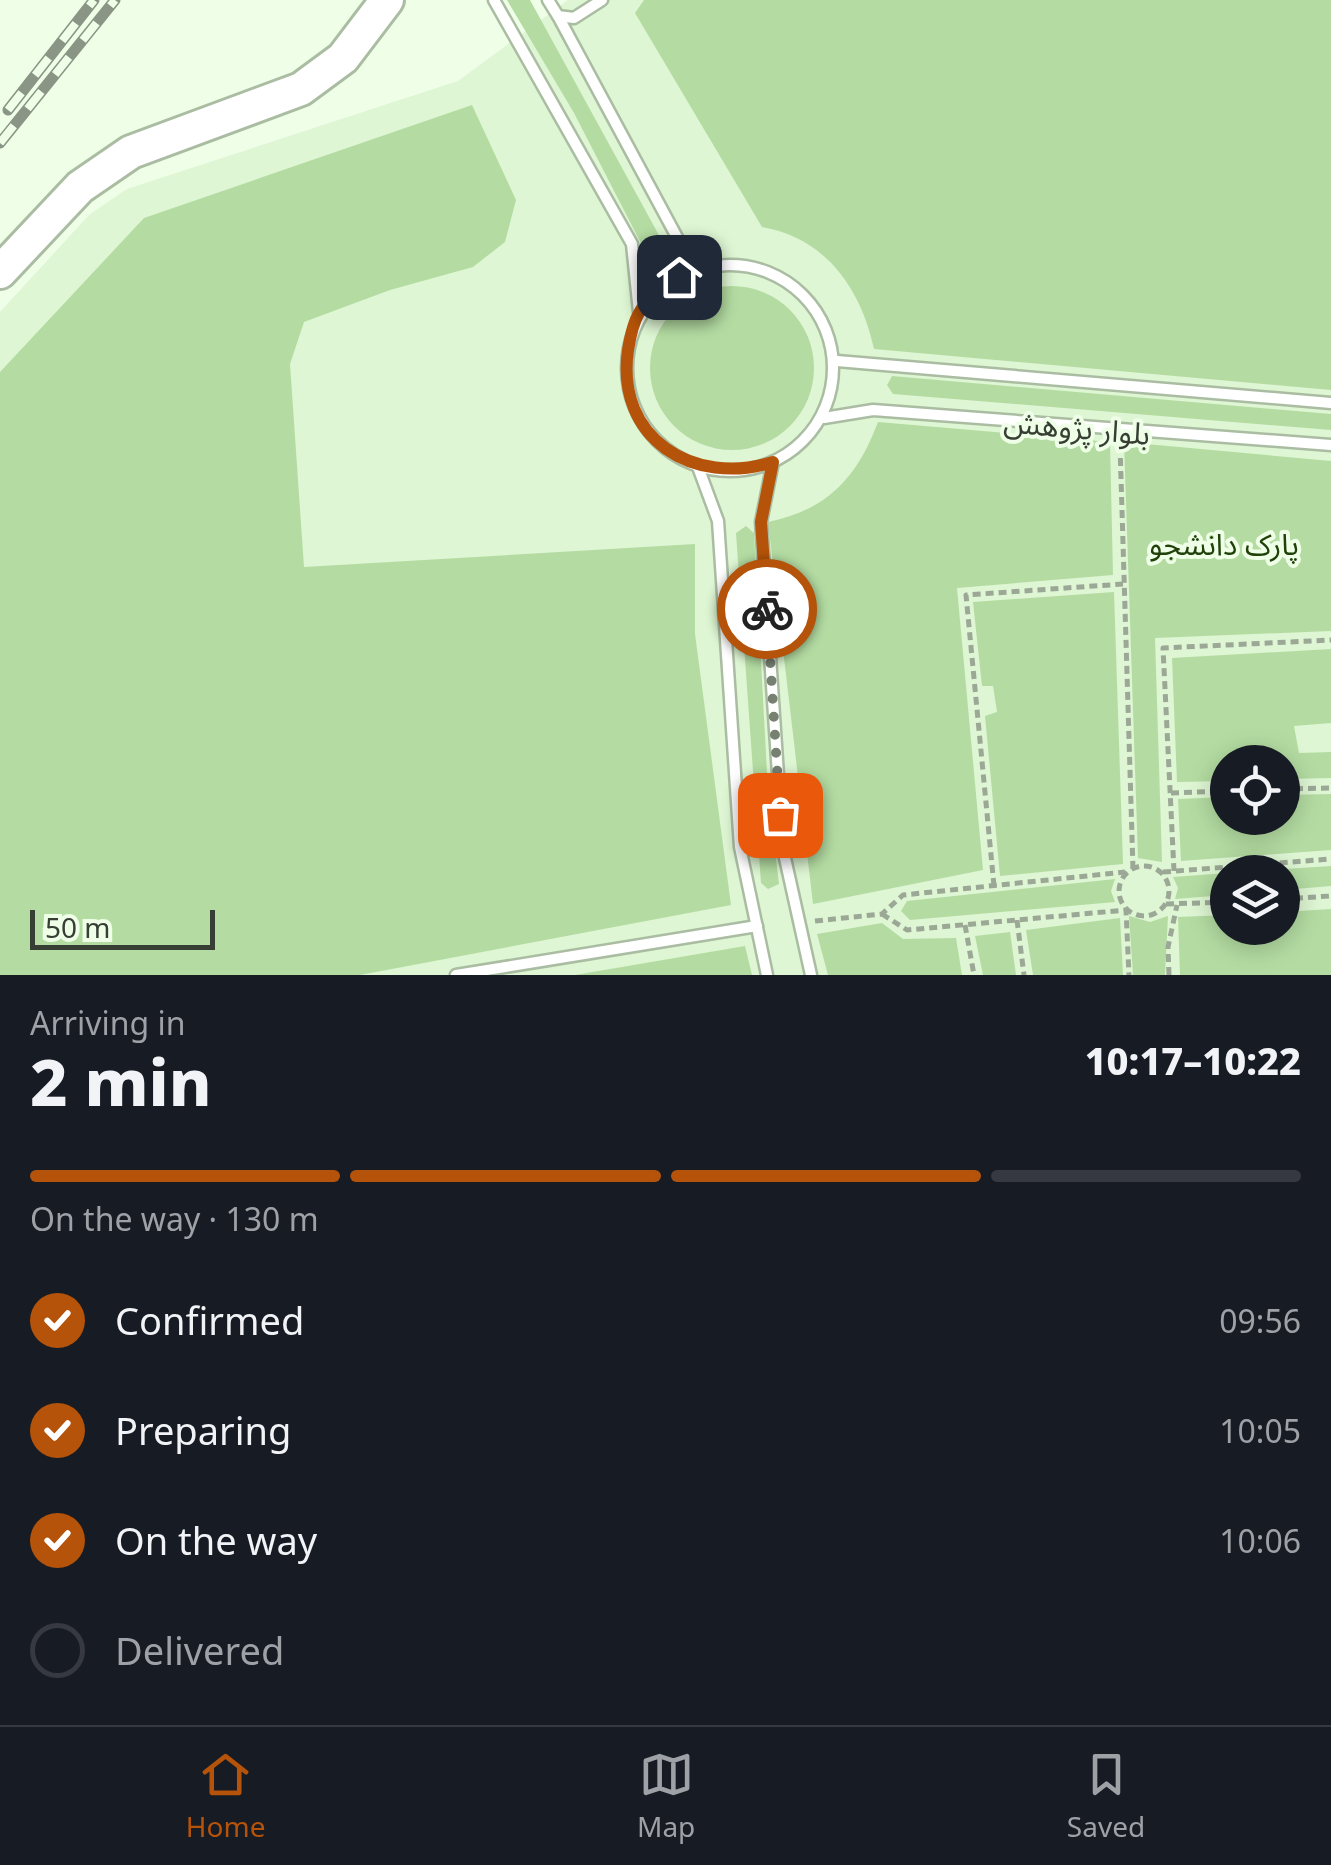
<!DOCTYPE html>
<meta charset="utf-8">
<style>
:root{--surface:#171b24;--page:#20242c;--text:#f1f3f6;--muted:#9ea1a6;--line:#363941;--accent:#b45309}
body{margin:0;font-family:"Noto Sans","Noto Sans Arabic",sans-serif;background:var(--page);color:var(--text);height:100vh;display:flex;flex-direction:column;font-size:38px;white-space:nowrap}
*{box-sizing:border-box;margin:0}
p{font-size:32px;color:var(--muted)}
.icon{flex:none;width:55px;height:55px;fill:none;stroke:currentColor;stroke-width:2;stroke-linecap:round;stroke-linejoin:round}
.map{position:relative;height:975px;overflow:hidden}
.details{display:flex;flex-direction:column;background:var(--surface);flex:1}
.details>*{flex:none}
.controls{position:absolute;left:1210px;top:745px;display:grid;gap:20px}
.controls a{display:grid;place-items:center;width:90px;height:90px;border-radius:50%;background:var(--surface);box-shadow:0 5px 25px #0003;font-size:50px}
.scale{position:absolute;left:30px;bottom:25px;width:185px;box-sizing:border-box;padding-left:10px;border:5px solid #373e33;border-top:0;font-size:28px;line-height:35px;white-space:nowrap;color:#373e33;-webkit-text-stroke:8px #eefee7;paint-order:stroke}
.pin{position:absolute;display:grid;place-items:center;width:85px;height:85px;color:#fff;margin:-42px;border-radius:20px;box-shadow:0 5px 15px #0006}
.courier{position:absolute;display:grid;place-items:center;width:100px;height:100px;margin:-50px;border:8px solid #b45309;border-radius:50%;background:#fff;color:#222;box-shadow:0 2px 12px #0007}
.headline em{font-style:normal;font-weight:800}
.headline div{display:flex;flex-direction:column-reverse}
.headline{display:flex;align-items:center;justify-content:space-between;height:170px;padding:0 30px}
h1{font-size:65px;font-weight:800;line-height:75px}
.bar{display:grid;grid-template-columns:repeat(4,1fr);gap:15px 10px;align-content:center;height:120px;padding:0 30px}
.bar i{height:12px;border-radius:8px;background:var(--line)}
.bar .on{background:var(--accent)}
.bar p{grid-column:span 4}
ol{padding:0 30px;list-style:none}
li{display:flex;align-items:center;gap:30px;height:110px}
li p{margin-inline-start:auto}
li .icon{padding:10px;border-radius:50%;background:var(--accent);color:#fff;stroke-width:4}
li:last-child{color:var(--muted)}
li i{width:55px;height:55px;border:5px solid var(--line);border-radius:50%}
.tabs{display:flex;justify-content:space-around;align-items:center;height:140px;border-top:2px solid var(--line);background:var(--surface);font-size:28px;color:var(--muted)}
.tabs a{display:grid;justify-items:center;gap:5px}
.tabs .on{color:var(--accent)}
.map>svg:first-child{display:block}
</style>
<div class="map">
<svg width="1331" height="975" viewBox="0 0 1331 975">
<rect width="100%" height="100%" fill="#eefee7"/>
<path fill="#def6d3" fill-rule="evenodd" d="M568,0H1331V975H0V312L89,215L127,189L458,81ZM1228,762H1282V818H1228ZM1228,872H1282V928H1228Z"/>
<g fill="#b4dca2">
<path d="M507,0H530L666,248L661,257L649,259L574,113Z"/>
<path d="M644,0H1331V390L874,349C861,289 826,238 762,227L635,13Z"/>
<path d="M472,105L516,200L505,242L473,267L390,290L304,322L290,364L304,567L695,544V634L731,905L360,975H0V372L144,218Z"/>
<circle cx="732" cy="368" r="82"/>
<path d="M892,376L1331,414V430L893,394L887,385Z"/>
<path d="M878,422L1110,442L1113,575L957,588L983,870L813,904L768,522C827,510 857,478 878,422Z"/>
<path d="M1124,442L1331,461V631L1155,638L1162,862L1138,858Z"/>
<path d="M746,526L754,533L768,791L779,884L768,889L761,883L736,533Z"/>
<path d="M1114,592L1123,864L1000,876L985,716L997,712L993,686H982L973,602Z"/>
<path d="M1331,649V723L1294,726L1299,753L1331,752V778L1283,779L1282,762H1228L1227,781L1177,782L1172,658Z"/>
<path d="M1331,794V850L1181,861L1178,799L1227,797L1228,818H1282L1283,795Z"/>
<path d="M1331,866V886L1283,890L1282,872H1238Z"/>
<path d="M1227,873V895L1175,899L1178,888L1173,877Z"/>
<path d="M1115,879L1111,891L1115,902L910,920L901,911L907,901Z"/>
<path d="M1331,909V975H1180L1178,917L1227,915L1228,928H1282L1283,912Z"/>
<path d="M1129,916L1150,922L1168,916L1165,975H1133Z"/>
<path d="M1120,918L1123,975H1033L1026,930Z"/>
<path d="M882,923L903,939L956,938L962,975H828L817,934Z"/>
<path d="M1010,932L1016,975H983L975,936Z"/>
<path d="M745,946L752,975H575Z"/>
</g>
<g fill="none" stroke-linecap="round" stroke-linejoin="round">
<g stroke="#aabda2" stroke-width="15">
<g id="lane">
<path d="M494,0L632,244L639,312"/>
<path d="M548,0L558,16L574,18L602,0"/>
<path d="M558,16L679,241L707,267"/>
<circle cx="730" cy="368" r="103"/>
<path d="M837,361L1331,403"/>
<path d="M824,418L873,410L1331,445"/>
<path d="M773,462L761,522L783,849L811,975"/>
<path d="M698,467L718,521L740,847L767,975"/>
<path d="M456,975L757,926"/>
</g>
</g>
<g stroke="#aabda2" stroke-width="38">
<path id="primary" d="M0,272L80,187L131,152L301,89L343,58L387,0"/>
</g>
<g stroke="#9ca896" stroke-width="5" stroke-dasharray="8 5" stroke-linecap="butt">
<path d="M1120,445L1133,869"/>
<path d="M1282,789L1331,788"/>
<path d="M1171,793L1228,791"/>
<circle cx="1144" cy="891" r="25"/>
<path d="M1174,871L1163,648L1331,640"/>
<path d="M1163,872L1331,859"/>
<path d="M994,886L966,595L1123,584"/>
<path d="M1282,899L1331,896"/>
<path d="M1166,904L1228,902"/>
<path d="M882,914L907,930L1126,910L1129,975"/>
<path d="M1017,920L1024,975"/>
<path d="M815,921L882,914L903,895L1125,872"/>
<path d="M965,925L974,975"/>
<path d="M1169,975L1168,947L1177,905"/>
</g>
<use href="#lane" stroke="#fff" stroke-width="10"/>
<use href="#primary" stroke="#fff" stroke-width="32"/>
<g stroke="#8a9585" stroke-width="11">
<g id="rail">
<path d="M8,110L94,0"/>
<path d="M0,143L115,0"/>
</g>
</g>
<use href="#rail" stroke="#eefee7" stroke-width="8" stroke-dasharray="22" stroke-linecap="butt"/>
</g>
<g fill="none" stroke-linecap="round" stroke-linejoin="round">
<path stroke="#778172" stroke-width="10" stroke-dasharray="0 18" d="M767,609L780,815"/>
<path stroke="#b45309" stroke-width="12" d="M679,277C666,287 647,298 639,313C633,323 630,338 628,350C615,439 694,487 773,462L761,522L767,609"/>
</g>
<g text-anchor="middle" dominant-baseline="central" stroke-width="8" stroke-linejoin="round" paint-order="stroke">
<g font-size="30" fill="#373e33" stroke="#eefee7">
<text transform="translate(1077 427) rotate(5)">بلوار پژوهش</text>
</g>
<g font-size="30" fill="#20420a" stroke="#eefee7">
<text x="1224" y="543">پارک دانشجو</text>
</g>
</g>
</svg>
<div class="controls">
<a><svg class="icon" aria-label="locate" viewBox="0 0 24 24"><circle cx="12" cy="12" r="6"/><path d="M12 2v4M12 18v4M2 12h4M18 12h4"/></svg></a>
<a><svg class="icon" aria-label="layers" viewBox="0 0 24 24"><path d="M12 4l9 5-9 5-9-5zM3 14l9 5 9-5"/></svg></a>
</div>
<div class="scale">50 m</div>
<div class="pin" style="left:780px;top:815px;background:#ea580c"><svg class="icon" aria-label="bag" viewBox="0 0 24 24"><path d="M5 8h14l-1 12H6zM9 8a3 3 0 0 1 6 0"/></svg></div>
<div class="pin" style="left:679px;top:277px;background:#1f2937"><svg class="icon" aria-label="home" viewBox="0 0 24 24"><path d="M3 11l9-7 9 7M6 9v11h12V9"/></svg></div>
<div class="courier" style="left:767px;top:609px"><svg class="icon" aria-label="bike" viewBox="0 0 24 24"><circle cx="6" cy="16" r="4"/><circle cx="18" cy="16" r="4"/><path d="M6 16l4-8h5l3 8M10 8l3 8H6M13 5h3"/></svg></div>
</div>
<section class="details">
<div class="headline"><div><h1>2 min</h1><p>Arriving in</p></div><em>10:17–10:22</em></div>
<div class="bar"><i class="on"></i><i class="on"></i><i class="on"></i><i></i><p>On the way · 130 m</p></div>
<ol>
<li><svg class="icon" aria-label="check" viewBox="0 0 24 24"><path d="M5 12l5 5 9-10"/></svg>Confirmed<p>09:56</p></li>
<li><svg class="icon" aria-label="check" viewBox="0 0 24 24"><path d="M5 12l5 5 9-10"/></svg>Preparing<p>10:05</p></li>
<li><svg class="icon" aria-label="check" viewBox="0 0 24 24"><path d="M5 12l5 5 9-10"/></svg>On the way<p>10:06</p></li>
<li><i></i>Delivered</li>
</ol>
</section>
<nav class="tabs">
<a class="on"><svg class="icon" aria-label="home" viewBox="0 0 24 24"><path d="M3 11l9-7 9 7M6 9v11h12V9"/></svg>Home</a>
<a><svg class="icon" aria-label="map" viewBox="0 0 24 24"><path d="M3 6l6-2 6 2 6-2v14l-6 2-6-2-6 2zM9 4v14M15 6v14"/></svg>Map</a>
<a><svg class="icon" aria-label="saved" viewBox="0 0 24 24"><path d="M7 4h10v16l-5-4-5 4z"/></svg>Saved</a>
</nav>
